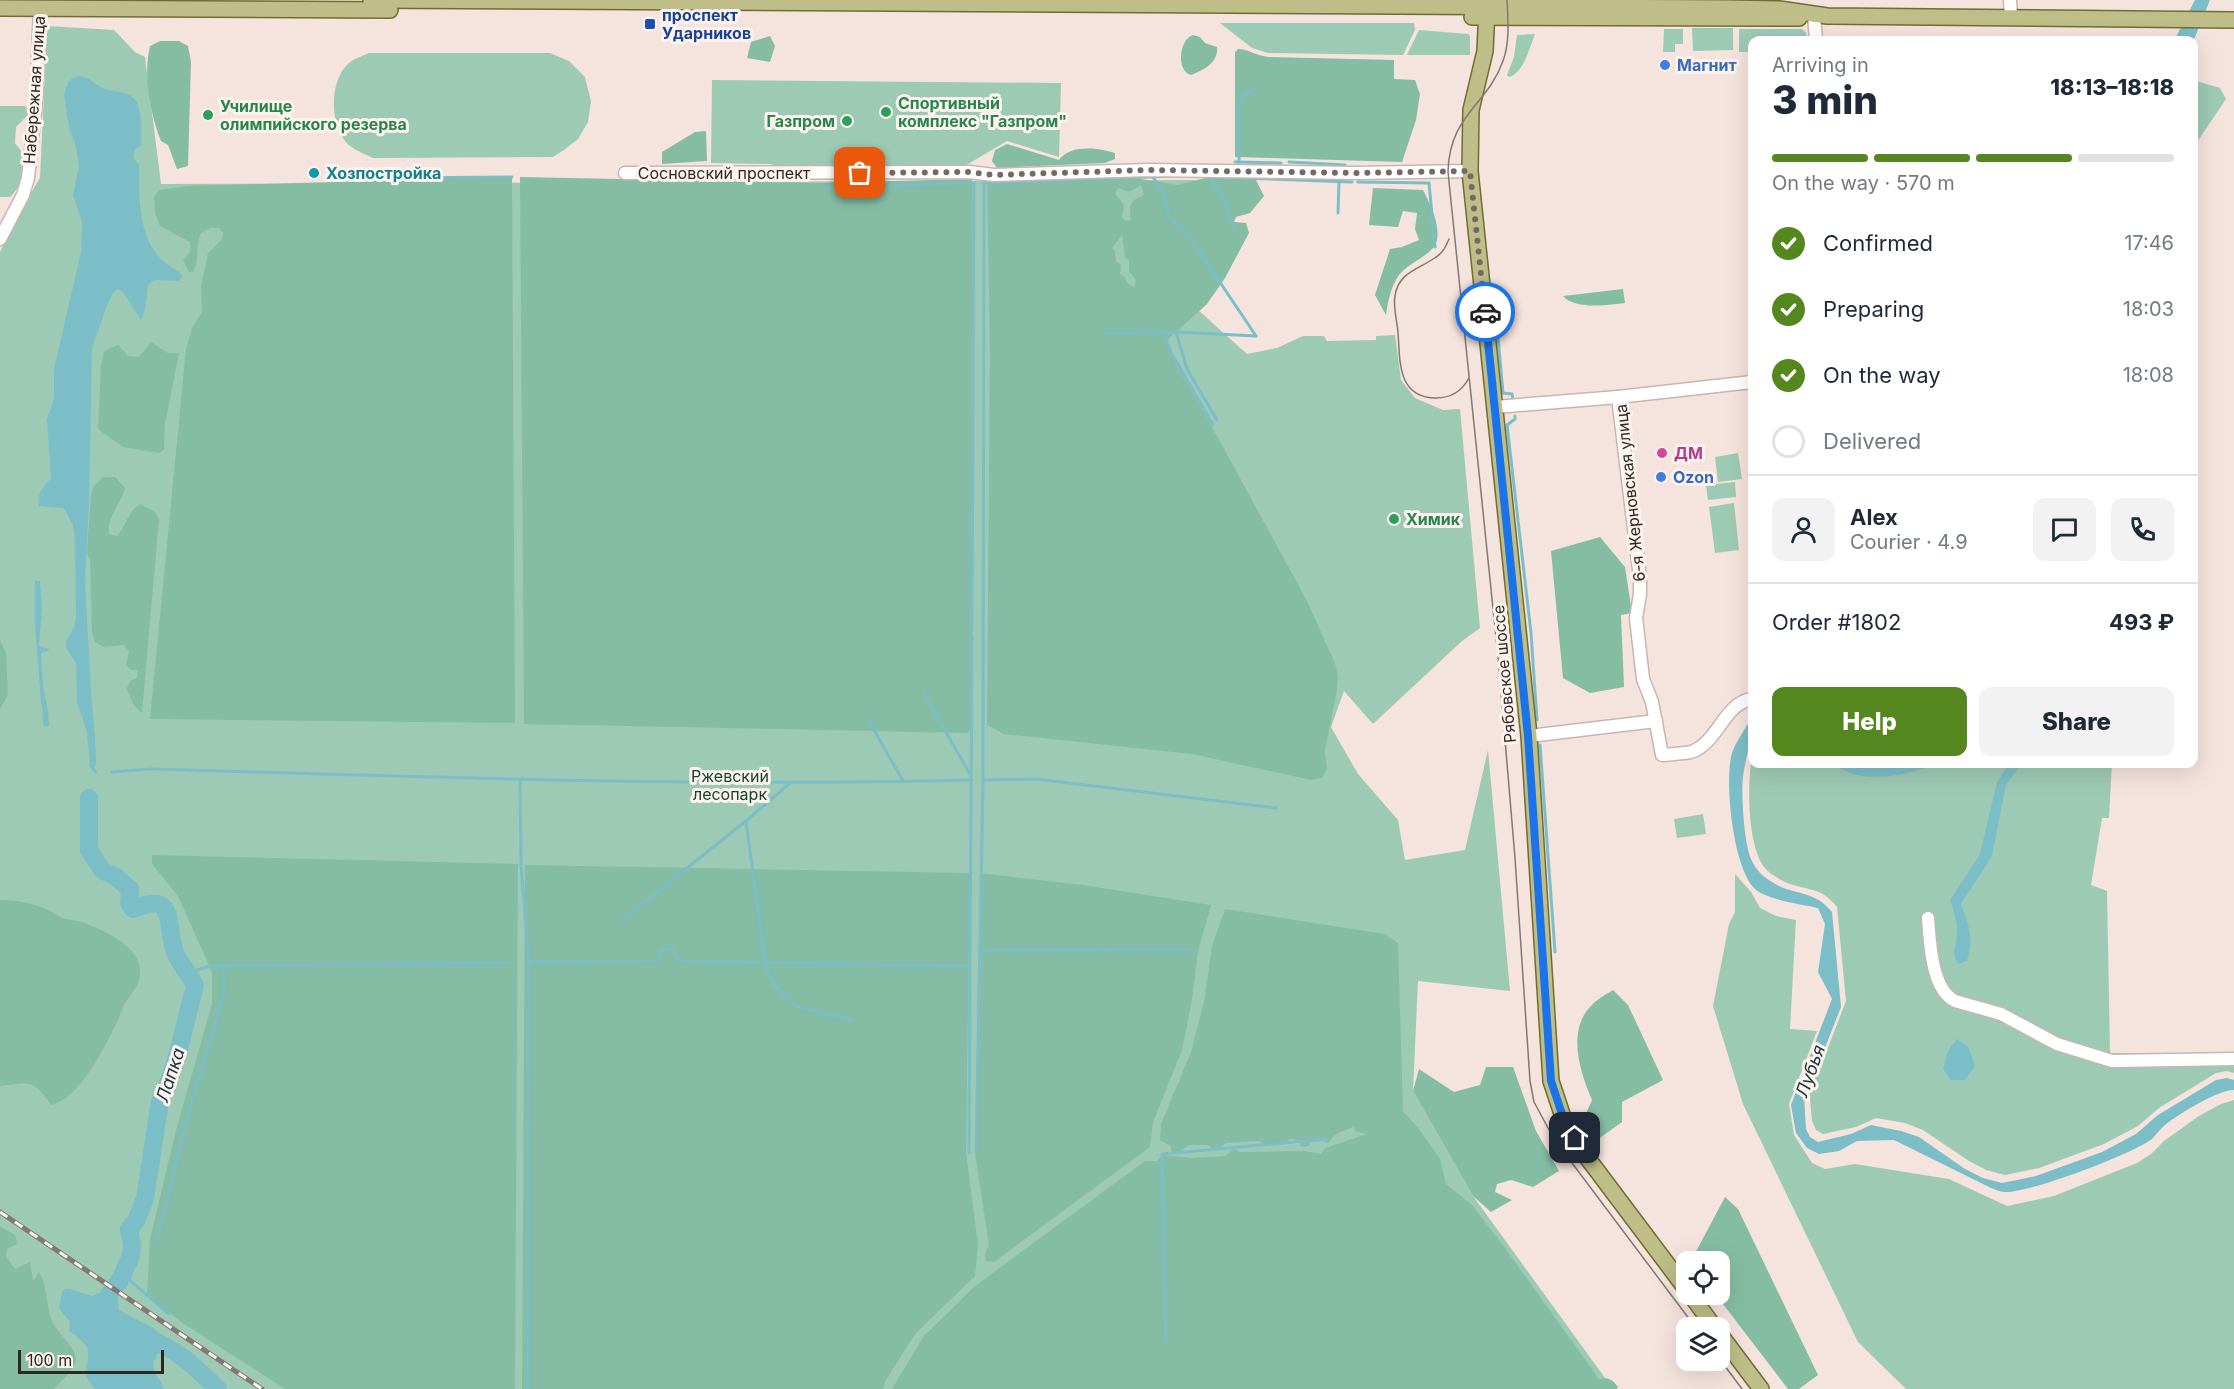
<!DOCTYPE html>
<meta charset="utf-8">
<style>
:root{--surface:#fff;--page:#f2f2f3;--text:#1f2937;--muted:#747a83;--line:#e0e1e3;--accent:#54871d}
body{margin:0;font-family:Inter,sans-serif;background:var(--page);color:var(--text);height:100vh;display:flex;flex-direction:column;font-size:22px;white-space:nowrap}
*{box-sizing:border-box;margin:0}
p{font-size:20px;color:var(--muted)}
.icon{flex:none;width:33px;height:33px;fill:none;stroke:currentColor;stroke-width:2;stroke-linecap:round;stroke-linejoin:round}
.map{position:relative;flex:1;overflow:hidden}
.details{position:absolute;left:1748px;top:36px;width:450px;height:732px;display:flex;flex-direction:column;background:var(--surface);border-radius:12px;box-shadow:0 6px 24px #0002}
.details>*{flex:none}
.controls{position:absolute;left:1676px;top:1251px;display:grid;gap:12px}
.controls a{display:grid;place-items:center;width:54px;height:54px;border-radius:12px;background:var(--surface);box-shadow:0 6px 24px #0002;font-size:30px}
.scale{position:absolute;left:18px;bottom:15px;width:146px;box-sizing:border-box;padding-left:6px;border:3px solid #2e2825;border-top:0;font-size:16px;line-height:21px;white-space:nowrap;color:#2e2825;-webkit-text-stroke:4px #fdf2ee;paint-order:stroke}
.pin{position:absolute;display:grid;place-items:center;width:51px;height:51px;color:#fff;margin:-26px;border-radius:12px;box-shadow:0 3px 9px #0006}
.courier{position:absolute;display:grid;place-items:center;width:60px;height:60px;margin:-30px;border:4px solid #1a73e8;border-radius:50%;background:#fff;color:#222;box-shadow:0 2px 8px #0007}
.summary em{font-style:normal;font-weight:800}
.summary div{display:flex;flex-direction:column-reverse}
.summary{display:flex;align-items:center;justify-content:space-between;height:102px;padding:0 24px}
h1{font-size:39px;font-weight:800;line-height:45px}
.bar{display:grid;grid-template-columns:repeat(4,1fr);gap:9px 6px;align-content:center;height:72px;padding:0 24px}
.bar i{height:8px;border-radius:4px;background:var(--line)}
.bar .on{background:var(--accent)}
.bar p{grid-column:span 4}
.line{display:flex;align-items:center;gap:15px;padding:0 24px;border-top:2px solid var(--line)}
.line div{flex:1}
.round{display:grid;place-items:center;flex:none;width:63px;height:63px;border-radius:12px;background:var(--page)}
ol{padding:0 24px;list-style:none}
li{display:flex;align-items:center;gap:18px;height:66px}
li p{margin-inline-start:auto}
li .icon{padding:6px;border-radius:50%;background:var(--accent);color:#fff;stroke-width:4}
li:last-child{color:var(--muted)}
li i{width:33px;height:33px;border:3px solid var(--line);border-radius:50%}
.cta{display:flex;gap:12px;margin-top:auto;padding:12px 24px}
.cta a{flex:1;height:69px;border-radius:12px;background:var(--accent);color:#fff;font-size:24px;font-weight:800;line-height:69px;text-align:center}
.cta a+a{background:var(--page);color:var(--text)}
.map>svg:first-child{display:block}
</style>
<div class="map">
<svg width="2234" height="1389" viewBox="0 0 2234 1389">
<rect width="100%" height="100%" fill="#f5e3dd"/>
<g fill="#9dcab5">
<path d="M1220,23H1414L1415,30L1403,55L1268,53L1252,48Z"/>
<path d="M47,26L114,30L135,52L145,57L161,184L1195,180L1188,301L1247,354L1277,348L1303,336H1324L1327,341L1376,340V336L1395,335L1401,380L1415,398L1443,410L1460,409L1480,628L1462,641L1373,724L1344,691L1331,727L1358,774L1398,820L1405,860L1465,850L1488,750L1510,991L1418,981L1413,1091L1473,1196L1613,1389H0V252L13,223L40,178Z"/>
<path d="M1733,28V50L1693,51L1692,28Z"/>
<path d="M1664,29H1683V44H1675V52H1663Z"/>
<path d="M1739,29H1802L1806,33L1808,40H1752V52H1739Z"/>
<path d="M1419,30L1468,34L1470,36V55H1407Z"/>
<path d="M1535,34C1529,49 1524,72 1509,77L1507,75L1514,57L1517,35Z"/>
<path d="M369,53H550L569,61L585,77L591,101L588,122L578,139L564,150L553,157L373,158C365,154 356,151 349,145C329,128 329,81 348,64C353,59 363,56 369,53Z"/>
<path d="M712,80L1061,83L1059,157L1007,141L963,167L776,166L771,164L711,163Z"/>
<path d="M2193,80L2220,88L2226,99L2193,148Z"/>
<path d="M0,106H25L30,113L16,127L15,143C17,146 22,151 23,155C28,169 20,188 10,197H0Z"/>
<path d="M1738,453L1742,479L1718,482L1715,457Z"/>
<path d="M1735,482L1736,497L1708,500L1706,485Z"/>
<path d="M1734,503L1739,550L1715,553L1709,507Z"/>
<path d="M1752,757V764H2112L2109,818H2102L2091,885L2107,891L2110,1053H2234V1073L2227,1071L2216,1073L2159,1108L2138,1126L2104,1144L2039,1168L2005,1175L1986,1170L1969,1161L1923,1130L1905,1123L1876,1118L1856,1127L1823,1134L1816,1130L1812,1121L1809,1088L1821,1066L1846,1001L1837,907C1819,884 1804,892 1781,880C1776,877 1769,873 1766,869C1747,849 1747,783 1752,757Z"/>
<path d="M1703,814L1706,834L1677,838L1674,819Z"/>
<path d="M1735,874L1751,892L1760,908L1776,916L1796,920L1790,1029L1817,1031L1789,1104L1794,1135L1812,1163L1825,1169L1855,1164L1949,1179L2007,1206L2054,1196L2137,1163L2151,1154L2164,1141L2199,1116L2221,1104L2234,1100V1389H1906L1858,1342L1743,1104L1713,1006L1729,924L1735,912Z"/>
</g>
<g fill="#85bda4" fill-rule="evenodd">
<path d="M1193,35L1200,37L1205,43L1217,47C1219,62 1204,70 1191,75C1176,71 1179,39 1193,35Z"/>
<path d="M770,36L775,46L770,62L747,58L751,42Z"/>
<path d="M160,41H179L188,46L191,62L188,166L177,169L168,145L161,141C150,112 143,76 150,46Z"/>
<path d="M1238,49C1248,49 1257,56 1268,57L1394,60V79L1415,80L1420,94L1416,120L1402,162L1235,157V52Z"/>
<path d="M706,131L707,161L662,164V152L695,132Z"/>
<path d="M1007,144L1059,160C1071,144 1098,148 1115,153V159L1105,163L997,168L992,161L995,150Z"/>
<path d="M1220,174L1256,180L1264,196L1250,213L1236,217L1234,222L1246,223L1249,233L1225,278L1207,304L1167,340L1176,365L1200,405L1306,599L1335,663L1338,677L1337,690L1325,750L1327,769L1322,778L1311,780L1192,754L1004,734L987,725L990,349L987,182L1002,177L1116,175L1178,185ZM1141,185L1144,195C1131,200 1128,204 1131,220L1126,221L1122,217C1126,204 1123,203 1115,194L1118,188L1129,192ZM1122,235L1125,258L1129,260V271L1136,280L1134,287L1127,283L1125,277L1120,274L1121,265L1116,262L1115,251L1112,248Z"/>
<path d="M512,177L515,723L150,719L186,349L192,328L202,312L201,286L208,253L222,239L223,233L219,228H211L201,233C195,246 200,260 193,272H189L183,260L190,252V242L160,226L155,213L154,197L159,190L187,186Z"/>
<path d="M520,177L816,183L972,179L974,414L972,725L968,733L524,724Z"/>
<path d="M1373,188L1423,190C1430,204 1440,223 1437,240C1434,255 1409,262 1399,275C1391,287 1388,300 1386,315L1375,295L1390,249L1402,247L1419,240L1415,229L1417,213L1403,211L1398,227L1369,225Z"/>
<path d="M1623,289L1625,303C1608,305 1575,310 1563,296Z"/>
<path d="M151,342L168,353H179L165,424L164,450L159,453L123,447L98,429L101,365L104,351L118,345L128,356L139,357Z"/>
<path d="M103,477H115L125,488C121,505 107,515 109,534L117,536C127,525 127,512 140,504L155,512L159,519L142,713L133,704L127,688L130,681L137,678L138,670H131L126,665L129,651L124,645L104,647L95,642L92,632L90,560L87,552L91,495L93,487Z"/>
<path d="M1600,537L1625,567L1632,613L1621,615L1624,687L1590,693L1563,678L1551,551Z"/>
<path d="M0,641L6,652L8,695L0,709Z"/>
<path d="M152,855L518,864L515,1389H285L184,1324L147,1295L150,1239L176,1130L212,1004V972L178,896L152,864Z"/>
<path d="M525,865L970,873L966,1152L978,1245L975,1276L916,1333L887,1378L883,1389H522Z"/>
<path d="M980,873L1083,885L1211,905L1198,951L1192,1000L1182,1050L1153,1122L1150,1147L994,1262L986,1261L985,1255L989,1245L975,1153Z"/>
<path d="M0,900C17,900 33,903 48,910C53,912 56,915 60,917C67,920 75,920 82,922C101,929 133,943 139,964C144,982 132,992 124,1005C120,1013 118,1022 113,1030C101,1054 78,1099 51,1105C32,1078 30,1083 0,1086Z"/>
<path d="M1225,909L1385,934L1398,943L1403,1111L1419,1129L1440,1159L1446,1184L1472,1205L1502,1244L1599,1379C1608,1377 1612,1379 1618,1387L1617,1389H892L923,1337L975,1286L1145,1161H1157L1163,1155L1191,1158L1225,1156L1234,1149L1240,1152L1304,1151L1321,1154L1325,1148L1367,1134L1357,1132L1353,1127L1336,1134L1328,1143L1320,1140H1312L1308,1146L1301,1147L1300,1140L1290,1139L1282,1145H1265L1259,1141L1226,1143L1220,1148H1212L1208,1145H1189L1178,1153L1172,1152L1170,1145L1160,1141L1161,1124L1191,1052L1204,1002L1212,946Z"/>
<path d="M1613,990L1628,1005L1663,1080L1622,1102V1122L1597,1140L1582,1122L1592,1100C1580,1072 1567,1032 1590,1007C1596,1000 1605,995 1613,990Z"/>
<path d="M1486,1067H1513L1536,1131L1559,1171L1533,1187L1511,1180L1497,1184L1495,1192L1512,1200L1491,1212L1473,1196L1413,1091L1419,1069L1454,1092L1480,1085Z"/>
<path d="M1725,1197L1738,1209L1818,1375L1799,1389H1788L1716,1295L1719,1294V1262L1691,1261Z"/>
<path d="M0,1226L15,1235L17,1244L7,1249L6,1256L15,1269L30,1262L33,1281L39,1272C49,1288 45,1307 53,1323C59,1334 74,1346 76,1358C77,1368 60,1382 54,1389H0Z"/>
</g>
<g fill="#7cbec7">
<path d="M2195,0H2210L2193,42L2169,40L2176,37Z"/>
<path d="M80,76C91,77 95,85 105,89C112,91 120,91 128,94C145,102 140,130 141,146L135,149L133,157L139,165C139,195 138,236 161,259C167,266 176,267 182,276L179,281L155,280L148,285L145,309L141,320L123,292L118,289L113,293L106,308L92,348L89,502L85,581L91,691L95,738L96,765L93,769L90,768L87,732L77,702L76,663L66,648V641L74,627L76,618L75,539L73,525L64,508L39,506C37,494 42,487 51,479L47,419L54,399V369L81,252L82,222L73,195L79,166L76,147L69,127L64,95L68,82L74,77Z"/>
<path d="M35,581H40L42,609L39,646L49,649L48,651L41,653L43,687L48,711L49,726L44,727C42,718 44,711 41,703L35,622Z"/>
<path d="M1752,723C1752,741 1745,759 1743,777C1741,794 1744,843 1751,859C1756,870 1762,876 1772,882C1795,897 1812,888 1832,912L1841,1007L1815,1073L1804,1095L1806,1129L1810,1137L1818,1142L1851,1134L1871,1125L1901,1131L1919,1137L1965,1169L1983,1178L2002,1183L2036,1176L2102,1152L2136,1134L2158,1115L2216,1080L2227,1078L2234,1080V1090C2217,1090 2179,1114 2165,1125C2160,1129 2156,1135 2152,1139C2132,1154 2028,1194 2004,1192C2000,1192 1995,1189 1991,1188L1894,1140L1857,1141L1839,1151L1819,1154L1807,1148L1796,1133L1791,1105L1832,999L1818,972L1825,924L1818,908C1802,904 1764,900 1753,887C1733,864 1724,782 1732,753C1735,744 1742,734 1747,725Z"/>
<path d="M1832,764H1936C1912,774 1879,781 1853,774C1846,772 1839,767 1832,764Z"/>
<path d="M2009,764H2021L2006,785L1992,856L1961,904C1969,926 1974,938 1967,961L1958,964C1951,949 1956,949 1957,935C1958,923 1954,911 1950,900L1980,854L1997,782Z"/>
<path d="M93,798L97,809L94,823L97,833L92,850L94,859L87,852L86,824L83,804L86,799Z"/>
<path d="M1957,1039L1968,1047L1975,1066L1965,1080H1951L1943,1069L1948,1051Z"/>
<path d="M67,1288L92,1296L106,1290L114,1296L113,1305L119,1310L155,1329L165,1342C149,1369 150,1360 164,1389H95L86,1377C87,1348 96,1350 69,1331L70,1322L59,1308L62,1291Z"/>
</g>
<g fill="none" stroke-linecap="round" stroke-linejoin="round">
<g stroke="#7cbec7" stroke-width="3">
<path d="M1235,162L1281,163"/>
<path d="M1239,162V104L1243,96L1253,89"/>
<path d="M1289,162L1345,165"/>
<path d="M1153,177L1165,196L1168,215"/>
<path d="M1210,177L1224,200L1233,227"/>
<path d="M1216,177L1352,182"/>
<path d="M399,178L512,177"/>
<path d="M1358,182L1429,183L1435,247"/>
<path d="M826,188L974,183L972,630"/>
<path d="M1338,213L1339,181"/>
<path d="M1173,221L1187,233L1256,336"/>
<path d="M1496,316L1503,393L1512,394L1513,399"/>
<path d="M1163,332L1172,354L1213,425"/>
<path d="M1176,332L1187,369L1217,420"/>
<path d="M1105,333L1176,332L1256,336"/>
<path d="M1515,416V419L1507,425L1531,633L1537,720"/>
<path d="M923,692L971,776"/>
<path d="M867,718L903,781"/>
<path d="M1540,745L1555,952"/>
<path d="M93,769L96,772"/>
<path d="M112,772L152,769C425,777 698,787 971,780"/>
<path d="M520,780L521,865L529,962L528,1389"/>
<path d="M983,780L1036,779L1276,808"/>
<path d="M790,783L746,821L765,963L773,984L797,1007L852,1020"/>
<path d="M621,921L746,821"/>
<path d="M980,950L1190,949"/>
<path d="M526,962L657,961L661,951L670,948L674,950L678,961L969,966"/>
<path d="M196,970L211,966L245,965L509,963"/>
<path d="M969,1153L972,636"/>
<path d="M976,1153L983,780L984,183L1177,176"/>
<path d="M157,1241L186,1121L224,994L223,966"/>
<path d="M125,1276L169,1314"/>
<path d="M1166,1340L1162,1154L1328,1139"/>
</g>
<g stroke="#7cbec7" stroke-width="18">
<path d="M89,798V850L103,871L115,876L130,889L129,903L133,909C176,891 166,922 174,949C177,962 190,973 195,986C184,1025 178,1065 160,1101L145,1199L136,1221L129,1229L132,1244L131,1256L119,1282L109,1294L110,1317"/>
<path d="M142,1335C178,1350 191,1363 218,1389"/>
</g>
<g stroke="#c8b6b0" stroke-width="15">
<g id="minor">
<path d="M2010,0L2011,18"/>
<path d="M1814,15L1816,40"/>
<path d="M625,173L969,172L994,175L1148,170L1356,173L1470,171"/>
<path d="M0,239L23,195L28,178L36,102L40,8"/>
<path d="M1752,382L1618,397L1640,578V594L1636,618L1643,679L1652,702L1662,755C1671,754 1682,754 1691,752C1718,743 1724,703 1752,699"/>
<path d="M1495,407L1618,397"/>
<path d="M1529,736L1656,721"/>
<path d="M1928,918C1930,942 1931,989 1955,1001L2001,1014L2057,1044L2112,1061L2234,1059"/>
</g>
</g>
<g stroke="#706d32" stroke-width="18">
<g id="major">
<path d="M371,0L1725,8L1779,9L1827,16L2234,20"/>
<path d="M0,8L390,10"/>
<path d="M1487,8L1485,51L1471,110L1470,171L1529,736L1551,1081L1564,1120L1586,1156L1686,1289"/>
<path d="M1472,17L1799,18"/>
<path d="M1690,1294L1715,1328"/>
<path d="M1719,1333L1761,1389"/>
</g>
</g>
<use href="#minor" stroke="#fff" stroke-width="12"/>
<use href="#major" stroke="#bfbe88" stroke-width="15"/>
<g stroke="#837874" stroke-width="1.5">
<path d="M1507,0C1508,20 1510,42 1503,61C1487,106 1449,115 1448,172L1498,657L1515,858L1530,1081L1534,1102L1554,1139L1696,1328"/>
<path d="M1449,239C1446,246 1443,253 1436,257C1420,269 1398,272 1395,296C1393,307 1397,321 1398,332C1400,360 1397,398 1436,398C1451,398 1462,391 1469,378"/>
<path d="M1719,1358L1742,1389"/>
</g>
<g stroke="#837874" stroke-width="5">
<path id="rail" d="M0,1212L262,1389"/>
</g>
<use href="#rail" stroke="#fdf2ee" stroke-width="3" stroke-dasharray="9" stroke-linecap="butt"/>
</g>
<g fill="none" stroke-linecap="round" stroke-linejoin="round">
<path stroke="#746965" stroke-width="6" stroke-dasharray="0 10.8" d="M860,173L969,172L993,175L1148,170L1356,173L1470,171L1485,312"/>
<path stroke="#1a73e8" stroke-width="8" d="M1485,312L1528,736L1551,1081L1564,1120L1575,1138"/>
</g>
<rect fill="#1a4fb4" stroke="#fdf2ee" stroke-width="2" x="644" y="18" width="12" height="12" rx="3"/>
<g fill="#3f7fe0" stroke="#fdf2ee" stroke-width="2">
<circle cx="1665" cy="65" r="6"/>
<circle cx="1661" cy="477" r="6"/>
</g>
<g fill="#2e9e5b" stroke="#fdf2ee" stroke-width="2">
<circle cx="886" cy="112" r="6"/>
<circle cx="208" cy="115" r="6"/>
<circle cx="847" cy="121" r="6"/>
<circle cx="1394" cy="519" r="6"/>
</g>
<circle fill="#0f9aa8" stroke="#fdf2ee" stroke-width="2" cx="314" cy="173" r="6"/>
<circle fill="#d1479c" stroke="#fdf2ee" stroke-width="2" cx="1662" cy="453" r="6"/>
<g text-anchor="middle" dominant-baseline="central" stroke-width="6" stroke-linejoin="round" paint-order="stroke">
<g font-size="16" font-weight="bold" fill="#164399" stroke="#fdf2ee" text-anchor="start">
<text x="662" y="15">проспект<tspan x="662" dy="18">Ударников</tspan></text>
</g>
<g font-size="16" font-weight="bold" fill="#366cbe" stroke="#fdf2ee" text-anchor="start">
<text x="1677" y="65">Магнит</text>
<text x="1673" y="477">Ozon</text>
</g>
<g font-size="16" fill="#2e2825" stroke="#fdf2ee">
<text transform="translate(34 90) rotate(-86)">Набережная улица</text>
<text x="724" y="173">Сосновский проспект</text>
<text transform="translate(1630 493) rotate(-96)">6-я Жерновская улица</text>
<text transform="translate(1504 674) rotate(-95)">Рябовское шоссе</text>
</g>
<g font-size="16" font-weight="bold" fill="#27864d" stroke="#fdf2ee" text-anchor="start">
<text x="898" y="103">Cпортивный<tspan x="898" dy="18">комплекс "Газпром"</tspan></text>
<text x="220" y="106">Училище<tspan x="220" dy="18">олимпийского резерва</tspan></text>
<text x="835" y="121" text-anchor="end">Газпром</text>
<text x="1406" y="519">Химик</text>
</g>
<g font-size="16" font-weight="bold" fill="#0d838f" stroke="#fdf2ee" text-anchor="start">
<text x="326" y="173">Хозпостройка</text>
</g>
<g font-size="16" font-weight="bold" fill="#b23c85" stroke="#fdf2ee" text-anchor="start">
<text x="1674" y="453">ДМ</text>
</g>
<g font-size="16" fill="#154332" stroke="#fdf2ee">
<text x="730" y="776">Ржевский<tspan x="730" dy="18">лесопарк</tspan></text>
</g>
<g font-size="18" font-style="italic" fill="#16373b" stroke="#fdf2ee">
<text transform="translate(1810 1071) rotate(-70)">Лубья</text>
<text transform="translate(170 1075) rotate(-72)">Лапка</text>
</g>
</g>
</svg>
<div class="controls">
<a><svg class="icon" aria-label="locate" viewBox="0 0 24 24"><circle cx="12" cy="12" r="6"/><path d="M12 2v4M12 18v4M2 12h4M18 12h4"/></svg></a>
<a><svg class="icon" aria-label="layers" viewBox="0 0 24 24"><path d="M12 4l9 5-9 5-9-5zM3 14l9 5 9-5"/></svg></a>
</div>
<div class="scale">100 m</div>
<div class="pin" style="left:860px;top:173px;background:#ea580c"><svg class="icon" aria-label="bag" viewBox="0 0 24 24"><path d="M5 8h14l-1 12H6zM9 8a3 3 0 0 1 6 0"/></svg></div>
<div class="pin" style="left:1575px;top:1138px;background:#1f2937"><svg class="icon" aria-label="home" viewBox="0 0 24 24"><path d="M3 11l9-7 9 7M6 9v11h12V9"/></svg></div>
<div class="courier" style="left:1485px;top:312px"><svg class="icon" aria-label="car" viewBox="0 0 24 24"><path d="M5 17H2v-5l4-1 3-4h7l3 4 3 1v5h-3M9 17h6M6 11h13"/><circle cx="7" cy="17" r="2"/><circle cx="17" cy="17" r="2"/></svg></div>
<section class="details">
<div class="summary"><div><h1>3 min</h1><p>Arriving in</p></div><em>18:13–18:18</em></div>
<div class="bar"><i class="on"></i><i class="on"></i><i class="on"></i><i></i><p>On the way · 570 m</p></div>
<ol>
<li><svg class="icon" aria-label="check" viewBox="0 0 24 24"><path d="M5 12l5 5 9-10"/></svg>Confirmed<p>17:46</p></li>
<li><svg class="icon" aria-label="check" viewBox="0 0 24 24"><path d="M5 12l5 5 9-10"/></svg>Preparing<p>18:03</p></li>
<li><svg class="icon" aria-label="check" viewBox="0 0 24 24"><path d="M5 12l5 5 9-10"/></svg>On the way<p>18:08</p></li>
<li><i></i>Delivered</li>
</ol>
<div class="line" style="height:108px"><a class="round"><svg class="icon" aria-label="person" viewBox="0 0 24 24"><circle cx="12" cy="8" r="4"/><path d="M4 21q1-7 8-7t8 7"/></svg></a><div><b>Alex</b><p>Courier · 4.9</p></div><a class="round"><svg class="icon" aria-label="chat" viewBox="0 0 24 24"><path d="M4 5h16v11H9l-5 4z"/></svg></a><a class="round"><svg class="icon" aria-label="phone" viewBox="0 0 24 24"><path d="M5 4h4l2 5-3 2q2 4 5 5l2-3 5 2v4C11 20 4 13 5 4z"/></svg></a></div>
<div class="line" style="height:78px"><div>Order #1802</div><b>493 ₽</b></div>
<div class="cta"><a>Help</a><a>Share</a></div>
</section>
</div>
